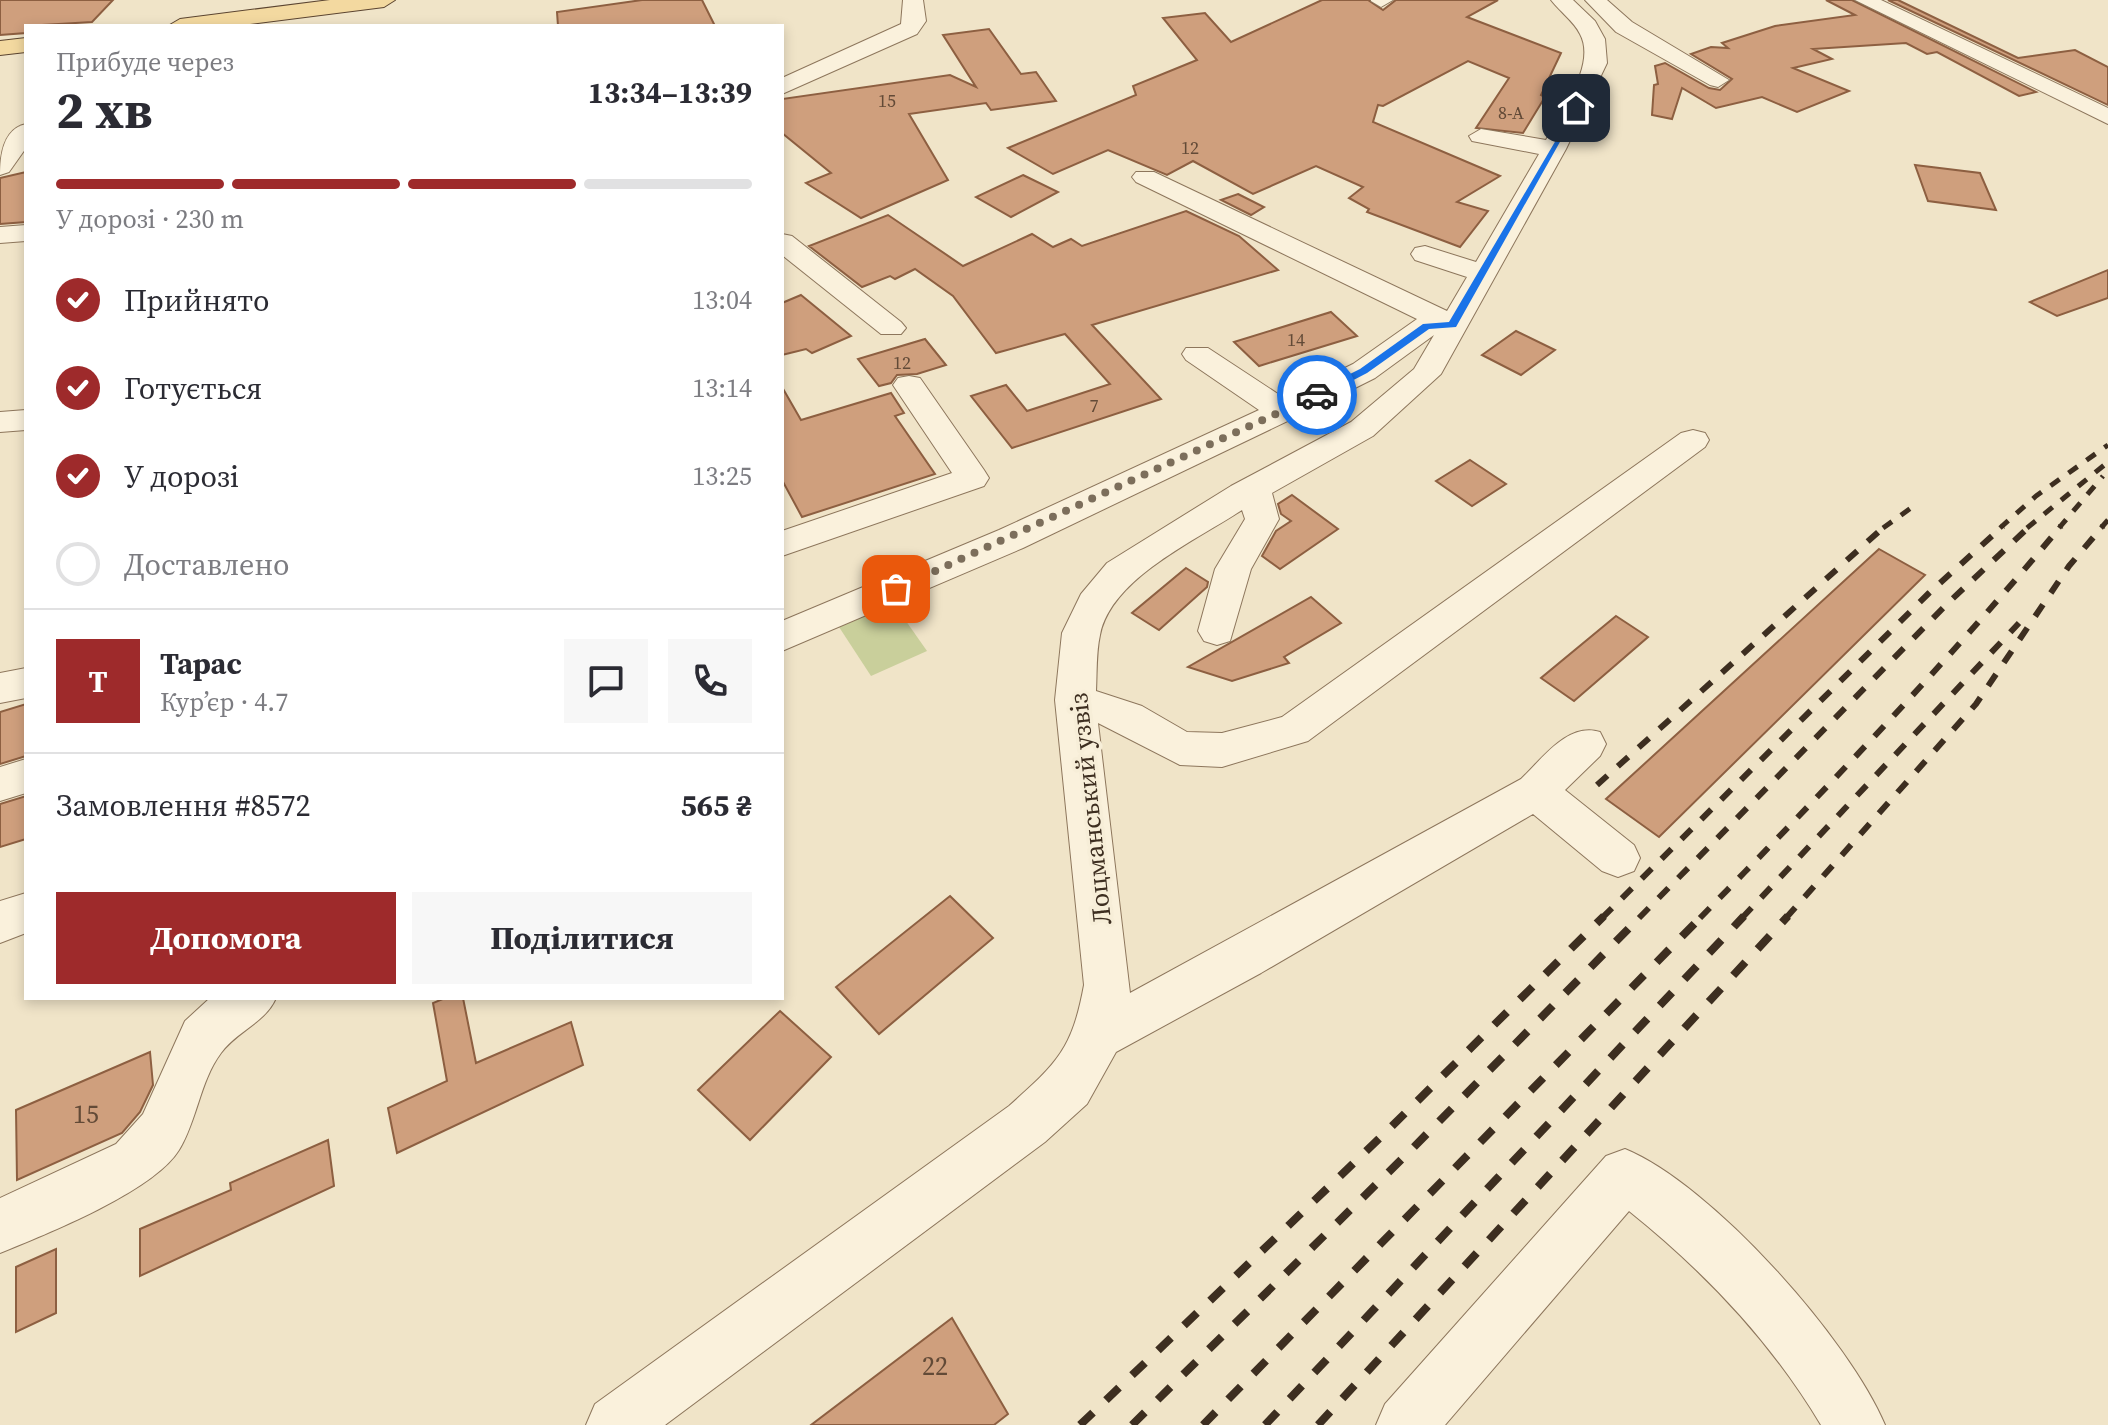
<!DOCTYPE html>
<html lang="uk">
<meta charset="utf-8">
<style>
:root{--surface:#fff;--page:#f7f7f7;--text:#2b2b33;--muted:#7c7c81;--line:#e1e1e2;--accent:#9e2a2b}
body{margin:0;font-family:"Source Serif 4",serif;background:var(--page);color:var(--text);height:100vh;display:flex;flex-direction:column;font-size:30px;white-space:nowrap}
*{box-sizing:border-box;margin:0}
p{font-size:26px;color:var(--muted)}
.icon{flex:none;width:44px;height:44px;fill:none;stroke:currentColor;stroke-width:2;stroke-linecap:round;stroke-linejoin:round}
.map{position:relative;flex:1;overflow:hidden}
.drawer{position:absolute;left:24px;top:24px;width:760px;height:976px;display:flex;flex-direction:column;background:var(--surface);border-radius:0px;box-shadow:0 4px 12px #0003}
.drawer>*{flex:none}
.pin{position:absolute;display:grid;place-items:center;width:68px;height:68px;color:#fff;margin:-34px;border-radius:16px;box-shadow:0 4px 12px #0006}
.courier{position:absolute;display:grid;place-items:center;width:80px;height:80px;margin:-40px;border:6px solid #1a73e8;border-radius:50%;background:#fff;color:#222;box-shadow:0 2px 10px #0007}
.summary em{font-style:normal;font-weight:700}
.summary div{display:flex;flex-direction:column-reverse}
.summary{display:flex;align-items:center;justify-content:space-between;height:136px;padding:0 32px}
h1{font-size:52px;font-weight:700;line-height:60px}
.bar{display:grid;grid-template-columns:repeat(4,1fr);gap:12px 8px;align-content:center;height:96px;padding:0 32px}
.bar i{height:10px;border-radius:6px;background:var(--line)}
.bar .active{background:var(--accent)}
.bar p{grid-column:span 4}
.line{display:flex;align-items:center;gap:20px;padding:0 32px;border-top:2px solid var(--line)}
.line div{flex:1}
.round{display:grid;place-items:center;flex:none;width:84px;height:84px;border-radius:0px;background:var(--page)}
ol{padding:0 32px;list-style:none}
li{display:flex;align-items:center;gap:24px;height:88px}
li p{margin-inline-start:auto}
li .icon{padding:8px;border-radius:50%;background:var(--accent);color:#fff;stroke-width:4}
li:last-child{color:var(--muted)}
li i{width:44px;height:44px;border:4px solid var(--line);border-radius:50%}
.button{display:flex;gap:16px;margin-top:auto;padding:16px 32px}
.button a{flex:1;height:92px;border-radius:0px;background:var(--accent);color:#fff;font-size:32px;font-weight:700;line-height:92px;text-align:center}
.button a+a{background:var(--page);color:var(--text)}
.map>svg:first-child{display:block}
</style>
<div class="map">
<svg width="2108" height="1425" viewBox="0 0 2108 1425">
<rect width="100%" height="100%" fill="#f0e4c8"/>
<path fill="#c9cf9b" d="M894,604L927,651L871,676L839,627Z"/>
<g fill="#cf9f7d" stroke="#8d5f41" stroke-width="2">
<path d="M0,0H113L92,22L26,26V33L0,35Z"/>
<path d="M642,0H702L715,26H558L557,12Z"/>
<path d="M1322,0H1368L1383,10L1396,0H1498L1467,17L1561,53L1541,95L1545,97L1523,133L1476,128L1509,78L1468,61L1383,106L1378,105L1373,122L1500,176L1457,202L1488,211L1460,247L1367,212L1369,209L1349,198L1363,187L1316,166L1253,194L1193,161L1167,175L1108,150L1053,174L1008,148L1136,95L1133,86L1197,60L1163,18L1205,13L1231,42Z"/>
<path d="M1826,0H1852L2036,92L2019,96L1937,52L1927,54L1906,43L1813,49L1832,59L1793,68L1849,91L1797,112L1762,97L1716,108L1682,88L1672,119L1652,115L1654,85L1658,84L1655,66L1665,63L1709,88L1720,90L1732,79L1691,54L1711,47L1728,48L1722,43L1775,26L1855,15Z"/>
<path d="M1888,0H1898L2018,58L2075,50L2108,67V105Z"/>
<path d="M989,29L1021,74L1036,72L1056,101L991,110L986,103L909,114L948,180L861,218L806,183L831,173L782,133V99L950,75L976,87L943,35Z"/>
<path d="M1915,165L1980,173L1996,210L1928,201Z"/>
<path d="M26,172V222L0,224V178Z"/>
<path d="M1023,175L1058,192L1011,217L976,197Z"/>
<path d="M1238,194L1264,207L1251,215L1221,200Z"/>
<path d="M1186,211L1239,236L1278,270L1092,325L1161,399L1012,448L971,396L1006,385L1027,411L1110,384L1065,334L996,353L953,296L915,269L895,279L890,276L862,287L809,246L888,215L963,266L1032,234L1053,247L1071,239L1082,246Z"/>
<path d="M2108,270V298L2057,316L2030,302Z"/>
<path d="M801,295L851,336L812,353L806,349L782,355V303Z"/>
<path d="M1331,312L1357,336L1259,366L1234,342Z"/>
<path d="M1516,331L1555,350L1521,375L1482,355Z"/>
<path d="M925,339L946,365L917,374L897,375L891,383L879,386L858,359Z"/>
<path d="M782,387L801,420L891,393L904,413L895,416L935,474L802,517L782,480Z"/>
<path d="M1470,460L1506,484L1472,506L1436,481Z"/>
<path d="M1292,495L1338,529L1280,569L1262,556L1276,531L1291,521L1281,514L1278,504Z"/>
<path d="M1879,549L1925,575L1659,837L1606,799Z"/>
<path d="M1186,568L1208,582L1207,587L1159,630L1132,613Z"/>
<path d="M1311,597L1341,623L1284,657L1289,663L1232,681L1188,667Z"/>
<path d="M1616,616L1648,637L1574,701L1541,678Z"/>
<path d="M26,704V756L0,764V712Z"/>
<path d="M26,796V839L0,847V804Z"/>
<path d="M950,896L993,938L879,1034L836,987Z"/>
<path d="M445,998H463L476,1063L571,1022L583,1065L397,1153L388,1108L447,1081L433,1003Z"/>
<path d="M780,1011L831,1057L750,1140L698,1090Z"/>
<path d="M150,1052L153,1085L140,1112L122,1133L17,1180L16,1110Z"/>
<path d="M328,1140L334,1186L140,1276V1229L231,1190L230,1183Z"/>
<path d="M56,1249V1313L16,1332V1267Z"/>
<path d="M952,1318L1008,1414L994,1425H811Z"/>
</g>
<g fill="none" stroke-linecap="round" stroke-linejoin="round">
<g stroke="#8d765c" stroke-width="2">
<g id="minor">
<path d="M903,0H923L926,21L917,34L782,94V78L901,24Z"/>
<path d="M1393,0L1381,7L1371,1V0Z"/>
<path d="M1551,0H1573L1595,21L1605,39L1607,63L1566,149L1441,374L1373,436L1272,493L1279,519L1251,569L1230,641L1217,645L1204,641L1198,631L1215,569L1245,519L1242,510C1197,540 1111,578 1100,635C1096,653 1097,673 1096,691L1142,706L1187,732L1222,733L1282,717L1681,433L1693,430L1705,433L1709,440L1705,447L1308,741L1222,767L1180,765L1098,723L1130,993L1521,779C1543,758 1568,722 1600,732L1606,744L1600,756L1565,790L1634,845L1640,858L1634,871L1618,877L1602,871L1533,814L1261,973L1116,1052L1087,1104L1045,1142L665,1425H586L595,1404L1009,1106C1057,1063 1072,1050 1084,985L1055,700L1062,633L1081,594L1107,563L1231,486L1351,422L1414,369L1434,335L1375,378L1319,406L1023,548L782,651V621L999,530L1259,410L1186,360L1182,354L1186,348H1208L1284,398L1353,364L1417,319L1136,182L1132,177L1136,172H1154L1447,311L1467,277L1415,260L1411,254L1415,248L1425,246L1476,262L1539,154L1472,141L1469,136L1481,129L1546,140C1560,112 1597,65 1580,34C1574,21 1560,12 1551,0Z"/>
<path d="M1585,0H1607L1632,22L1729,80L1718,87L1710,85L1616,32Z"/>
<path d="M1855,0H1881L2108,108V124Z"/>
<path d="M26,124V148L9,172L0,175C0,155 3,129 26,124Z"/>
<path d="M26,225V241L0,243V227Z"/>
<path d="M782,234L792,236L901,322L906,328L901,334H881L782,255Z"/>
<path d="M909,376L920,378L984,470L989,478L984,486L782,556V531L952,473L893,385L898,378Z"/>
<path d="M26,410V430L0,432V412Z"/>
<path d="M26,668V698L0,703V673Z"/>
<path d="M26,759V793L0,801V767Z"/>
<path d="M26,893V933L0,943V901Z"/>
<path d="M210,998H276C265,1023 237,1031 221,1053C200,1081 197,1121 179,1150C154,1191 47,1234 0,1253V1198L116,1144L143,1114L185,1021Z"/>
<path d="M1625,1149C1711,1184 1849,1339 1885,1425H1821C1771,1341 1705,1272 1629,1211L1445,1425H1376L1385,1404L1606,1156Z"/>
</g>
</g>
<g stroke="#5b4430" stroke-width="2">
<g id="major">
<path d="M330,0H395L384,7L234,26H168L180,19Z"/>
<path d="M26,38V52L0,55V41Z"/>
</g>
</g>
<use href="#minor" fill="#faf1dc" fill-rule="evenodd"/>
<use href="#major" fill="#f3d9a0" fill-rule="evenodd"/>
<g stroke="#3d2e20" stroke-width="5" stroke-dasharray="11 11" stroke-linecap="butt">
<path d="M1883,528L1911,508"/>
<path d="M2000,528L2036,496L2108,445"/>
<path d="M2027,528L2108,462"/>
<path d="M2059,528L2103,476"/>
<path d="M2101,528L2108,520"/>
</g>
<g stroke="#3d2e20" stroke-width="6" stroke-dasharray="14 14" stroke-linecap="butt">
<path d="M1597,785L1885,526"/>
<path d="M1602,918L1929,593L2003,526"/>
<path d="M1639,918L1948,603L2030,526"/>
<path d="M1700,918C1824,791 1947,663 2061,526"/>
<path d="M1742,918L2019,623"/>
<path d="M1786,918L1976,704L2069,566L2103,526"/>
</g>
<g stroke="#3d2e20" stroke-width="8" stroke-dasharray="18 18" stroke-linecap="butt">
<path d="M1080,1425L1384,1134L1604,916"/>
<path d="M1132,1425L1408,1153L1641,916"/>
<path d="M1203,1425L1702,916"/>
<path d="M1265,1425L1744,916"/>
<path d="M1318,1425L1788,916"/>
</g>
</g>
<path fill="#1a73e8" d="M1576,106L1579,108L1456,327L1429,329L1367,373L1321,397H1314V392L1360,369L1423,324L1449,322Z"/>
<g fill="none" stroke-linecap="round" stroke-linejoin="round">
<path stroke="#7c6e5b" stroke-width="8" stroke-dasharray="0 14.4" d="M896,589L1317,395"/>
</g>
<g text-anchor="middle" dominant-baseline="central" stroke-width="7" stroke-linejoin="round" paint-order="stroke">
<g font-size="18" fill="#624a37">
<text x="887" y="100">15</text>
<text x="1511" y="112">8-А</text>
<text x="1190" y="147">12</text>
<text x="1296" y="339">14</text>
<text x="902" y="362">12</text>
<text x="1094" y="405">7</text>
</g>
<g font-size="26" fill="#3d2e20" stroke="#f7eed8">
<text transform="translate(1090 809) rotate(-96)">Лоцманський узвіз</text>
</g>
<g font-size="26" fill="#624a37">
<text x="86" y="1114">15</text>
<text x="935" y="1366">22</text>
</g>
</g>
</svg>
<div class="pin" style="left:896px;top:589px;background:#ea580c"><svg class="icon" aria-label="bag" viewBox="0 0 24 24"><path d="M5 8h14l-1 12H6zM9 8a3 3 0 0 1 6 0"/></svg></div>
<div class="pin" style="left:1576px;top:108px;background:#1f2937"><svg class="icon" aria-label="home" viewBox="0 0 24 24"><path d="M3 11l9-7 9 7M6 9v11h12V9"/></svg></div>
<div class="courier" style="left:1317px;top:395px"><svg class="icon" aria-label="car" viewBox="0 0 24 24"><path d="M5 17H2v-5l4-1 3-4h7l3 4 3 1v5h-3M9 17h6M6 11h13"/><circle cx="7" cy="17" r="2"/><circle cx="17" cy="17" r="2"/></svg></div>
<section class="drawer">
<div class="summary"><div><h1>2 хв</h1><p>Прибуде через</p></div><em>13:34–13:39</em></div>
<div class="bar"><i class="active"></i><i class="active"></i><i class="active"></i><i></i><p>У дорозі · 230 m</p></div>
<ol>
<li><svg class="icon" aria-label="check" viewBox="0 0 24 24"><path d="M5 12l5 5 9-10"/></svg>Прийнято<p>13:04</p></li>
<li><svg class="icon" aria-label="check" viewBox="0 0 24 24"><path d="M5 12l5 5 9-10"/></svg>Готується<p>13:14</p></li>
<li><svg class="icon" aria-label="check" viewBox="0 0 24 24"><path d="M5 12l5 5 9-10"/></svg>У дорозі<p>13:25</p></li>
<li><i></i>Доставлено</li>
</ol>
<div class="line" style="height:144px"><b class="round" style="background:var(--accent);color:#fff">Т</b><div><b>Тарас</b><p>Кур’єр · 4.7</p></div><a class="round"><svg class="icon" aria-label="chat" viewBox="0 0 24 24"><path d="M4 5h16v11H9l-5 4z"/></svg></a><a class="round"><svg class="icon" aria-label="phone" viewBox="0 0 24 24"><path d="M5 4h4l2 5-3 2q2 4 5 5l2-3 5 2v4C11 20 4 13 5 4z"/></svg></a></div>
<div class="line" style="height:104px"><div>Замовлення #8572</div><b>565 ₴</b></div>
<div class="button"><a>Допомога</a><a>Поділитися</a></div>
</section>
</div>
